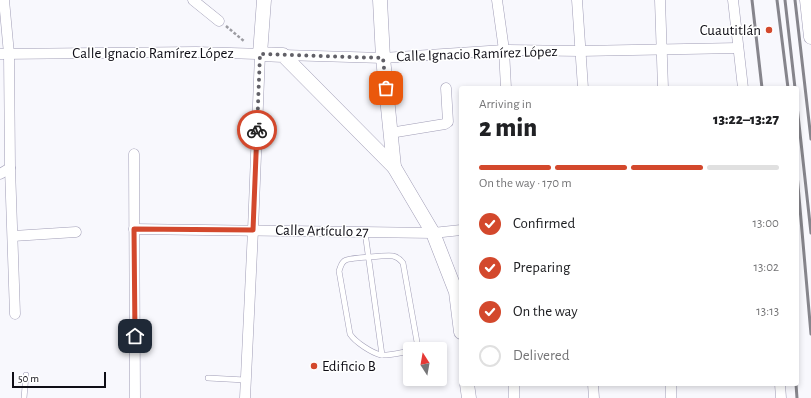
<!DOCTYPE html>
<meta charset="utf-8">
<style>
:root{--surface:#fff;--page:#f6f6f6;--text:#202124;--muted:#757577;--line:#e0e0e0;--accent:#d3482c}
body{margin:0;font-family:"Alegreya Sans",sans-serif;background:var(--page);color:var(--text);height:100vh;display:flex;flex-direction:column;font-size:15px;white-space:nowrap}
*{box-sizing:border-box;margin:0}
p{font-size:13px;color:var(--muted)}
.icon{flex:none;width:22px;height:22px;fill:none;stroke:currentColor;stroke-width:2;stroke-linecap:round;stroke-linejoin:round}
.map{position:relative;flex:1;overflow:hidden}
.details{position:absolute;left:459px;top:86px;width:340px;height:300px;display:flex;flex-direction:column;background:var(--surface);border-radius:4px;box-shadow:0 2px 6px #0003}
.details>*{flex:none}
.needle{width:26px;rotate:349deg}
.buttons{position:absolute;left:403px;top:342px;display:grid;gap:8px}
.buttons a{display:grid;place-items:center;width:44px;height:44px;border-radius:4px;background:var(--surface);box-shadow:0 2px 6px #0003;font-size:20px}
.scale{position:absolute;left:12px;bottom:10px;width:94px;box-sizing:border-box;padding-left:4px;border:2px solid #0f0e16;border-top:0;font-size:11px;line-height:14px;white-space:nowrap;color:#0f0e16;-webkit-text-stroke:3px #fff;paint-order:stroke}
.pin{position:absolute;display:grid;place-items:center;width:34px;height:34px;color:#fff;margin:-17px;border-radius:8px;box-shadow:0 2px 6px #0006}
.courier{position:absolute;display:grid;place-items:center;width:40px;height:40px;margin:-20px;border:3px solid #d3482c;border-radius:50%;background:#fff;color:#222;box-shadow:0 1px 5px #0007}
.overview em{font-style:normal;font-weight:800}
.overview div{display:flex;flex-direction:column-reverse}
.overview{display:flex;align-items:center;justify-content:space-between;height:68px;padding:0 20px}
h1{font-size:26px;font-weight:800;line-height:30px}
.bar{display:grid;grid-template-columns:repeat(4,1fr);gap:6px 4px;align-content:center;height:48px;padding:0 20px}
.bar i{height:5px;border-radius:3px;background:var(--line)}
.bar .selected{background:var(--accent)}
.bar p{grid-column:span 4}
ol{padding:0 20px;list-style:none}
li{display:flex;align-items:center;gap:12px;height:44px}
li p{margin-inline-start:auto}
li .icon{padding:4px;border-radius:50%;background:var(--accent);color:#fff;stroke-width:4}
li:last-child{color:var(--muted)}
li i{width:22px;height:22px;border:2px solid var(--line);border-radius:50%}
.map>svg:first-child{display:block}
</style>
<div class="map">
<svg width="811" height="398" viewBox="0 0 811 398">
<rect width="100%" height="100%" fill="#f8f8fd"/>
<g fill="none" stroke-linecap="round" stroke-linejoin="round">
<g stroke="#a09db6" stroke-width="6">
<g id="lane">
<path d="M365,232L382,355"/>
<path d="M410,351C403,352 388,356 381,355C372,353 355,342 350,334L339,271C341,266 341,262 346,260C351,258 388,255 393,256C398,257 400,259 403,263L417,342L418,347L415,349"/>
<path d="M208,378L245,380"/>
<path d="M24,398L26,375"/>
</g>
</g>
<g stroke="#a09db6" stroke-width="11">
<g id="street">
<path d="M4,0L9,54L10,168L15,314"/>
<path d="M193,0L219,21"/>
<path d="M497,0L504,50L506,88"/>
<path d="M577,0L583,88"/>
<path d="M660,0L663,88"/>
<path d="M733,0L743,88"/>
<path d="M0,54L196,52L260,54L253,230L245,398"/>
<path d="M283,55L383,58L504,50L580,51L738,48"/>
<path d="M390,133L445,124L448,122L446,88"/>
<path d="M134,154L135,398"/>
<path d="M0,174L10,168"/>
<path d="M134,229L433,233L461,230"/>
<path d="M13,236L76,232"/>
<path d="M514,384V398"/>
<path d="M593,384L594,398"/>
<path d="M671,384V398"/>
<path d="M780,384L781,398"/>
</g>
</g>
<g stroke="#a09db6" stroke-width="15">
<g id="secondary">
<path d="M264,0L260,54L283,55L394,167L433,233L456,292L461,332"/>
<path d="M380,0L383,58L394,167"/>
<path d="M807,0L811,37"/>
<path d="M467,384L469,398"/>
</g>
</g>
<path stroke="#9c9ca2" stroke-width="2.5" stroke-dasharray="3 2" stroke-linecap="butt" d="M226,26L245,42"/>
<use href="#lane" stroke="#fff" stroke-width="5"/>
<use href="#street" stroke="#fff" stroke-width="10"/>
<use href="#secondary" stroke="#fff" stroke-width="14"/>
<g stroke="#86858c" stroke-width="3">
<path d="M752,0L762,88"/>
<path d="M777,0L788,88"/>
<path d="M785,0L795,88"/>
<path d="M795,0L811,139"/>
<path d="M797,106L811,233"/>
<path d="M797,174L811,334"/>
<path d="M796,384L797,398"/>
</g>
</g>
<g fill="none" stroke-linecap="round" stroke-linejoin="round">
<path stroke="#616067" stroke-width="4" stroke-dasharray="0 7.2" d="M257,130L260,54L383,58L386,88"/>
<path stroke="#d3482c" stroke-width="5" d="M135,336L134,229L253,230L257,130"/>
</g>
<g fill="#d3482c" stroke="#fff" stroke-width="1.5">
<circle cx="769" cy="30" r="4"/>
<circle cx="314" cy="366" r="4"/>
</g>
<g text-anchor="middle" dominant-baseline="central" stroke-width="3" stroke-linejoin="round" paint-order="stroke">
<g font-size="15" fill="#0f0e16" stroke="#fff" text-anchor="end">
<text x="761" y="30">Cuautitlán</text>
<text x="322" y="366" text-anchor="start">Edificio B</text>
</g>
<g font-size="15" fill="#0f0e16" stroke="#fff">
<text x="153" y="53">Calle Ignacio Ramírez López</text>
<text transform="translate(477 54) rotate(-2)">Calle Ignacio Ramírez López</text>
<text transform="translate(322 231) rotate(1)">Calle Artículo 27</text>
</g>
</g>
</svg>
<div class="buttons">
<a><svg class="needle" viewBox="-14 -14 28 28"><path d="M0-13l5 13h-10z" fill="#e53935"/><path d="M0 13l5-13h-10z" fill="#757577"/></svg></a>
</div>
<div class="scale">50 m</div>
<div class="pin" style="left:386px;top:88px;background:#ea580c"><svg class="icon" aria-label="bag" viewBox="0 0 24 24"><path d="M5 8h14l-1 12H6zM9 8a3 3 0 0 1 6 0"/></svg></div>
<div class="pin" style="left:135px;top:336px;background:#1f2937"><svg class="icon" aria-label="home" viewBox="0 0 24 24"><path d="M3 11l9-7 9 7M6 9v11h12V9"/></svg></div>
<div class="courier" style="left:257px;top:130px"><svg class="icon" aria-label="bike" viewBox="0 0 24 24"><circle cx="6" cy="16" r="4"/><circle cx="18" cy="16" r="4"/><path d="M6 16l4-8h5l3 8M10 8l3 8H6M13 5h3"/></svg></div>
<section class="details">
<div class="overview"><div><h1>2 min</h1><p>Arriving in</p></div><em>13:22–13:27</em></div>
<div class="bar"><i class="selected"></i><i class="selected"></i><i class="selected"></i><i></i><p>On the way · 170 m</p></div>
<ol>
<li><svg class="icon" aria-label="check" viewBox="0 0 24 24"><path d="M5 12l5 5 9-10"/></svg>Confirmed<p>13:00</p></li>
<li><svg class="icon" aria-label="check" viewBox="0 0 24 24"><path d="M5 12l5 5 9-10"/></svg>Preparing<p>13:02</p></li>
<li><svg class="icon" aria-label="check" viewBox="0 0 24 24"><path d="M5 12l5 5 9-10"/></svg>On the way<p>13:13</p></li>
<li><i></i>Delivered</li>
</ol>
</section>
</div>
